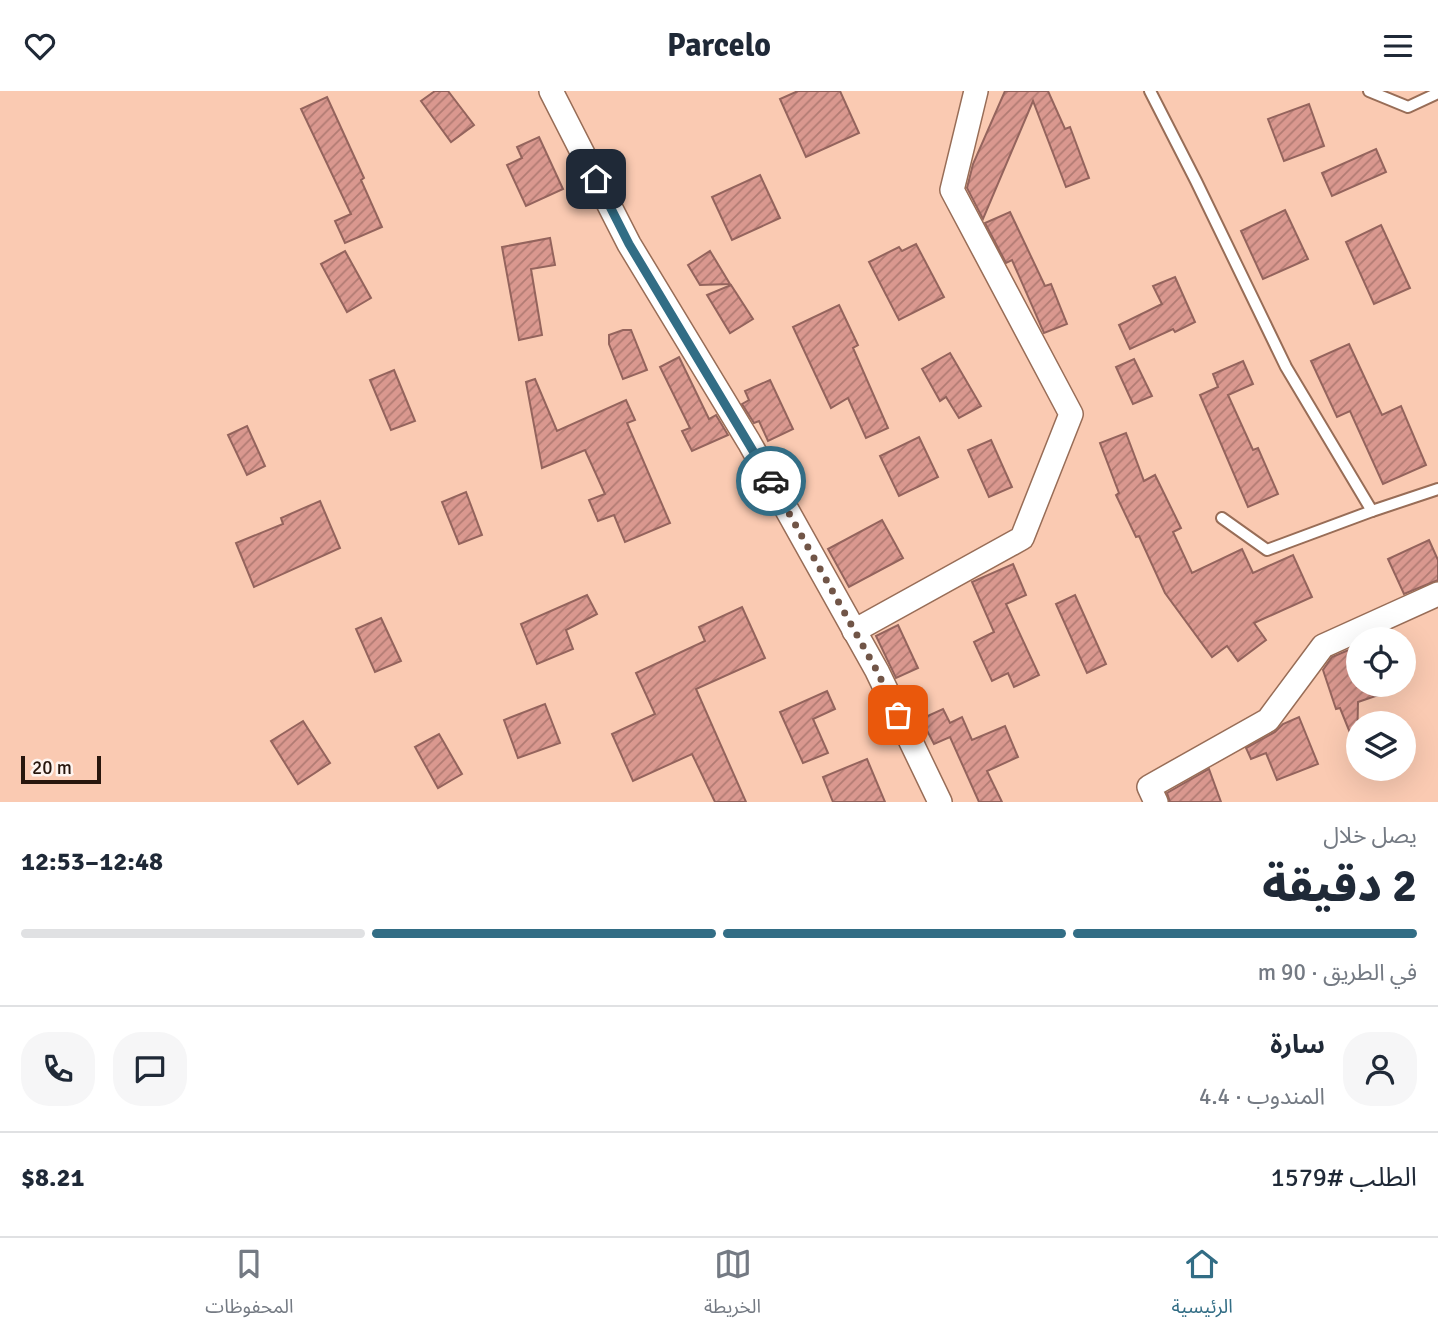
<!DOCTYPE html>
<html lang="ar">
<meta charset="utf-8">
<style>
:root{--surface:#fff;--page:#f6f6f7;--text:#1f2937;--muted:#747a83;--line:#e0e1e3;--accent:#326d85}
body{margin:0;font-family:Signika,"Noto Sans Arabic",sans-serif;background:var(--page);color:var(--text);direction:rtl;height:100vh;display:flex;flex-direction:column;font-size:26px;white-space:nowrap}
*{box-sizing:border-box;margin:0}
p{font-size:23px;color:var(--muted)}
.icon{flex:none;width:38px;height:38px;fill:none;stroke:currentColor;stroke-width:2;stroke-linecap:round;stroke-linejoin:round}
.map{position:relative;height:711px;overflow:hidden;direction:ltr}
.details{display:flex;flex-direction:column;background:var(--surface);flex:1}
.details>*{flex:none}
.controls{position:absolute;left:1346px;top:536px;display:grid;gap:14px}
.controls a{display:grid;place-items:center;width:70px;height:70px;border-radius:50%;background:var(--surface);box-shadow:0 7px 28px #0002;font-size:35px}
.scale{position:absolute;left:21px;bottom:18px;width:80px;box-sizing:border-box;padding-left:7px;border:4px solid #27160d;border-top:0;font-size:19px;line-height:24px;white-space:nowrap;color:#27160d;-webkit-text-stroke:5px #fef4ef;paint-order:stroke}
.pin{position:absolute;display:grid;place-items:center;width:60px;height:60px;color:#fff;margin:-30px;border-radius:14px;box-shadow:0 4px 10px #0006}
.courier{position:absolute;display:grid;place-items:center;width:70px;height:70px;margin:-35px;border:5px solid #326d85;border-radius:50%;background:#fff;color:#222;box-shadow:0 2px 9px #0007}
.head em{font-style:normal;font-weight:800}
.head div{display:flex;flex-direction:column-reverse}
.head{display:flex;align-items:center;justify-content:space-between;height:119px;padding:0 21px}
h1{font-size:46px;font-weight:800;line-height:52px}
.bar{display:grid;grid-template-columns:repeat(4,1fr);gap:10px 7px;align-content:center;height:84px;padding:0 21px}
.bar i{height:9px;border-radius:5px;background:var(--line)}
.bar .current{background:var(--accent)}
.bar p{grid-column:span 4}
.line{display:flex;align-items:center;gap:18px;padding:0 21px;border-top:2px solid var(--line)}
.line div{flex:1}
.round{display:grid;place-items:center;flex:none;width:74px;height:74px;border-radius:28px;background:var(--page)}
header{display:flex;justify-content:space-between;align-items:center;height:91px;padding:0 21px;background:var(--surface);font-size:32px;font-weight:800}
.menu{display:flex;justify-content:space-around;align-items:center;height:98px;border-top:2px solid var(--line);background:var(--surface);font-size:19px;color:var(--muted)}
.menu a{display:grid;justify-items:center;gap:4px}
.menu .current{color:var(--accent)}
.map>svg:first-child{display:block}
</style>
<header><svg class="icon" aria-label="menu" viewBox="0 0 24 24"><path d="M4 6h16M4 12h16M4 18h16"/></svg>Parcelo<svg class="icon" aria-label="heart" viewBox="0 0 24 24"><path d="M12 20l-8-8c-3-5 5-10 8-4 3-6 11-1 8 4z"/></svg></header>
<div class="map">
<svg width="1438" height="711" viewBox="0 0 1438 711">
<defs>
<pattern id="building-hatch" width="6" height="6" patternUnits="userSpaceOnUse" patternTransform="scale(1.75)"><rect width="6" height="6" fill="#da988f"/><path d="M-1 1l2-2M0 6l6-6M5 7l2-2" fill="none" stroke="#b17b73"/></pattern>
</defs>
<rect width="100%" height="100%" fill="#facab2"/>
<g fill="url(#building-hatch)" stroke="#94645d" stroke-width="2">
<path d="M435,0H448L474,34L451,51L421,10Z"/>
<path d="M798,0H840L859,42L806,66L780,8Z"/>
<path d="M1005,0H1048L1065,38L1070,36L1089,87L1066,96L1033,10L983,128L967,97L973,73Z"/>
<path d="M327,6L364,87L361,89L382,136L345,152L335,130L351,123L301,18Z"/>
<path d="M1309,13L1324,55L1284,70L1268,28Z"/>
<path d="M539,46L563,98L526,115L507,74L522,67L517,56Z"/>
<path d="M1376,58L1386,81L1332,105L1322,82Z"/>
<path d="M760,84L780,127L732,149L712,106Z"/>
<path d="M1285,119L1308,168L1263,188L1241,140Z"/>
<path d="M1010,121L1045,195L1051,193L1067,233L1044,242L1012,169L1006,172L985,132Z"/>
<path d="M1381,134L1410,197L1374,213L1346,151Z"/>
<path d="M550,147L555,174L531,178L542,244L519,249L502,156Z"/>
<path d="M916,153L944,206L899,229L869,171L899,156L902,160Z"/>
<path d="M345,160L371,207L347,221L321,173Z"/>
<path d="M710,160L730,193L700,194L688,174Z"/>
<path d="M1175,186L1195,231L1175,241L1173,238L1130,258L1119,234L1162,213L1153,195Z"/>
<path d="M731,194L753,228L730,242L707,204Z"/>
<path d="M839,214L858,254L853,257L888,337L866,347L848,307L831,317L793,236Z"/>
<path d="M623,239H631L647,279L623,288L609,253V244Z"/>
<path d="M1349,253L1382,324L1401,315L1426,374L1383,393L1350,320L1337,326L1311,270Z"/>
<path d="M950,262L981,315L959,327L946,306L940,310L922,278Z"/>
<path d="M679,266L709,328L716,324L728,344L692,360L682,340L690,337L660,276Z"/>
<path d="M1134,268L1152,305L1133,313L1116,276Z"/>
<path d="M1243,270L1253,293L1228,304L1253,359L1258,357L1278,403L1248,416L1200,304L1218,296L1213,283Z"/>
<path d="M394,279L415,330L391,339L370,289Z"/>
<path d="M535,288L557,340L626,309L635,329L627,332L670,432L625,451L614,424L598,430L589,409L605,403L585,359L542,377L526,291Z"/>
<path d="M770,289L793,338L768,350L759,330L754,332L742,313L749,309L745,300Z"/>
<path d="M247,335L265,375L247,384L228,344Z"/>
<path d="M1126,342L1144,390L1155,384L1181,437L1173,441L1192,482L1242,458L1253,482L1293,464L1312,506L1254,532L1266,549L1238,570L1227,555L1212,566L1165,502L1139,445L1136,446L1116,404L1119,402L1100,352Z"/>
<path d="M919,346L938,386L899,405L880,365Z"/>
<path d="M991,349L1012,396L989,406L968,359Z"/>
<path d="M466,401L482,444L459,453L442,411Z"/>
<path d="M320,410L340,457L254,496L236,452L283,433L281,427Z"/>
<path d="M882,429L903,467L849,496L828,458Z"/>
<path d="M1429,449L1438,469V489L1404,503L1388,468Z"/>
<path d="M1013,473L1026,504L1006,513L1039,584L1014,596L1008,582L992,590L974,551L994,541L972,491Z"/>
<path d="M587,504L597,523L566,539L573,558L537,573L521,533Z"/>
<path d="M1075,504L1106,573L1087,582L1056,513Z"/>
<path d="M742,516L765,567L696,598L746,711H715L692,663L633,690L612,643L655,623L636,582L705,550L699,536Z"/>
<path d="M381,527L401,570L375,581L356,538Z"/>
<path d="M898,534L918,577L896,587L876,545Z"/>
<path d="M1358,555V593H1399V597L1358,611L1357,659L1340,617L1336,618L1323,579L1332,566Z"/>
<path d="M827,600L835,618L813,628L828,662L803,672L780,621Z"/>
<path d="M545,613L560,652L518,667L504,629Z"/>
<path d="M943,618L950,632L962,626L972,649L1005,635L1018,666L987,680L1002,711H979L950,646L934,653L921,628Z"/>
<path d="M1299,626L1318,673L1277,689L1266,662L1251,668L1246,657L1275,641L1283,633Z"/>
<path d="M303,630L330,672L298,693L271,650Z"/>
<path d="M439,643L462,683L438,697L415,656Z"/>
<path d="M867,668L885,711H833L823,686Z"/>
<path d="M1209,678L1221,711H1170L1167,702Z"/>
</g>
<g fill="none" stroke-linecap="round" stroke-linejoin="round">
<g stroke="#986d57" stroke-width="14">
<g id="lane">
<path d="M1150,0L1196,90L1286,276L1372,420L1438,398"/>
<path d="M1369,0L1408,16L1438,2"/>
<path d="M1222,427L1267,459L1372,420"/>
</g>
</g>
<g stroke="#986d57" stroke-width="26">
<g id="street">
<path d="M551,0L629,153L749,351L877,580L940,711"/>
<path d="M854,540L1022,447L1071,323L952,99L976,0"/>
<path d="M1156,711L1149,696L1268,629L1323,555L1438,503"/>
</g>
</g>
<use href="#lane" stroke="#fff" stroke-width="10"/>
<use href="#street" stroke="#fff" stroke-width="23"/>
</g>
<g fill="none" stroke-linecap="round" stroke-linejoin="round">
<path stroke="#715547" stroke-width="7" stroke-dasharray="0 12.6" d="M771,390L877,580L898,624"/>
<path stroke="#326d85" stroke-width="9" d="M596,88L629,153L771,390"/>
</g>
</svg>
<div class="controls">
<a><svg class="icon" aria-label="locate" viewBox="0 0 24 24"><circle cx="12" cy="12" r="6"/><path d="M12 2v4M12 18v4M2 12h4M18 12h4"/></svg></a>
<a><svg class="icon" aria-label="layers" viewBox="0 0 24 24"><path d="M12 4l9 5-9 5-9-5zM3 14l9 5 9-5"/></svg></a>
</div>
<div class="scale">20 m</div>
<div class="pin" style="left:898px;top:624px;background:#ea580c"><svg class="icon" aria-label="bag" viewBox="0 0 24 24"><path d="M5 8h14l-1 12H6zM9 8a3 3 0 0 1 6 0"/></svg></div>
<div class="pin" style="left:596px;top:88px;background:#1f2937"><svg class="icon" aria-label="home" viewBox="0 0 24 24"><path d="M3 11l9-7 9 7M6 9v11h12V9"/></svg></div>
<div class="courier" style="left:771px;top:390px"><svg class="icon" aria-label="car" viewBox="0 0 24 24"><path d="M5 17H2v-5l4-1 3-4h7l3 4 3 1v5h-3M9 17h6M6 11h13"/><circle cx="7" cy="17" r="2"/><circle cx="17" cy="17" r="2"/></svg></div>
</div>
<section class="details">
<div class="head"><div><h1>2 دقيقة</h1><p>يصل خلال</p></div><em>12:48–12:53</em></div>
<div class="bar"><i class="current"></i><i class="current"></i><i class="current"></i><i></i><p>في الطريق · 90 m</p></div>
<div class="line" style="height:126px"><a class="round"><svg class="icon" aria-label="person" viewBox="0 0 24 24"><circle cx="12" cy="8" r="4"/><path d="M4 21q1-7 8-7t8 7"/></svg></a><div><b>سارة</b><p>المندوب · 4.4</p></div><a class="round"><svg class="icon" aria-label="chat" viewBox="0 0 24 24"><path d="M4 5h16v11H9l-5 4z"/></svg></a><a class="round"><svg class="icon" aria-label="phone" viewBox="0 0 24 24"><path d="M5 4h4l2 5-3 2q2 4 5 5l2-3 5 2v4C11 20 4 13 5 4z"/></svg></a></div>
<div class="line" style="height:91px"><div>الطلب #1579</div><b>$8.21</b></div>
</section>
<nav class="menu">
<a class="current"><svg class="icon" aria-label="home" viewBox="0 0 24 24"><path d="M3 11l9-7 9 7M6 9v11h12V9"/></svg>الرئيسية</a>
<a><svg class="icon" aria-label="map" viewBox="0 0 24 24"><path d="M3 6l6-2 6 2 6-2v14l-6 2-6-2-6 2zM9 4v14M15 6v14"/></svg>الخريطة</a>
<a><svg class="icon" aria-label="saved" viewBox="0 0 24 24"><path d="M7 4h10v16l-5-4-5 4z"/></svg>المحفوظات</a>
</nav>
